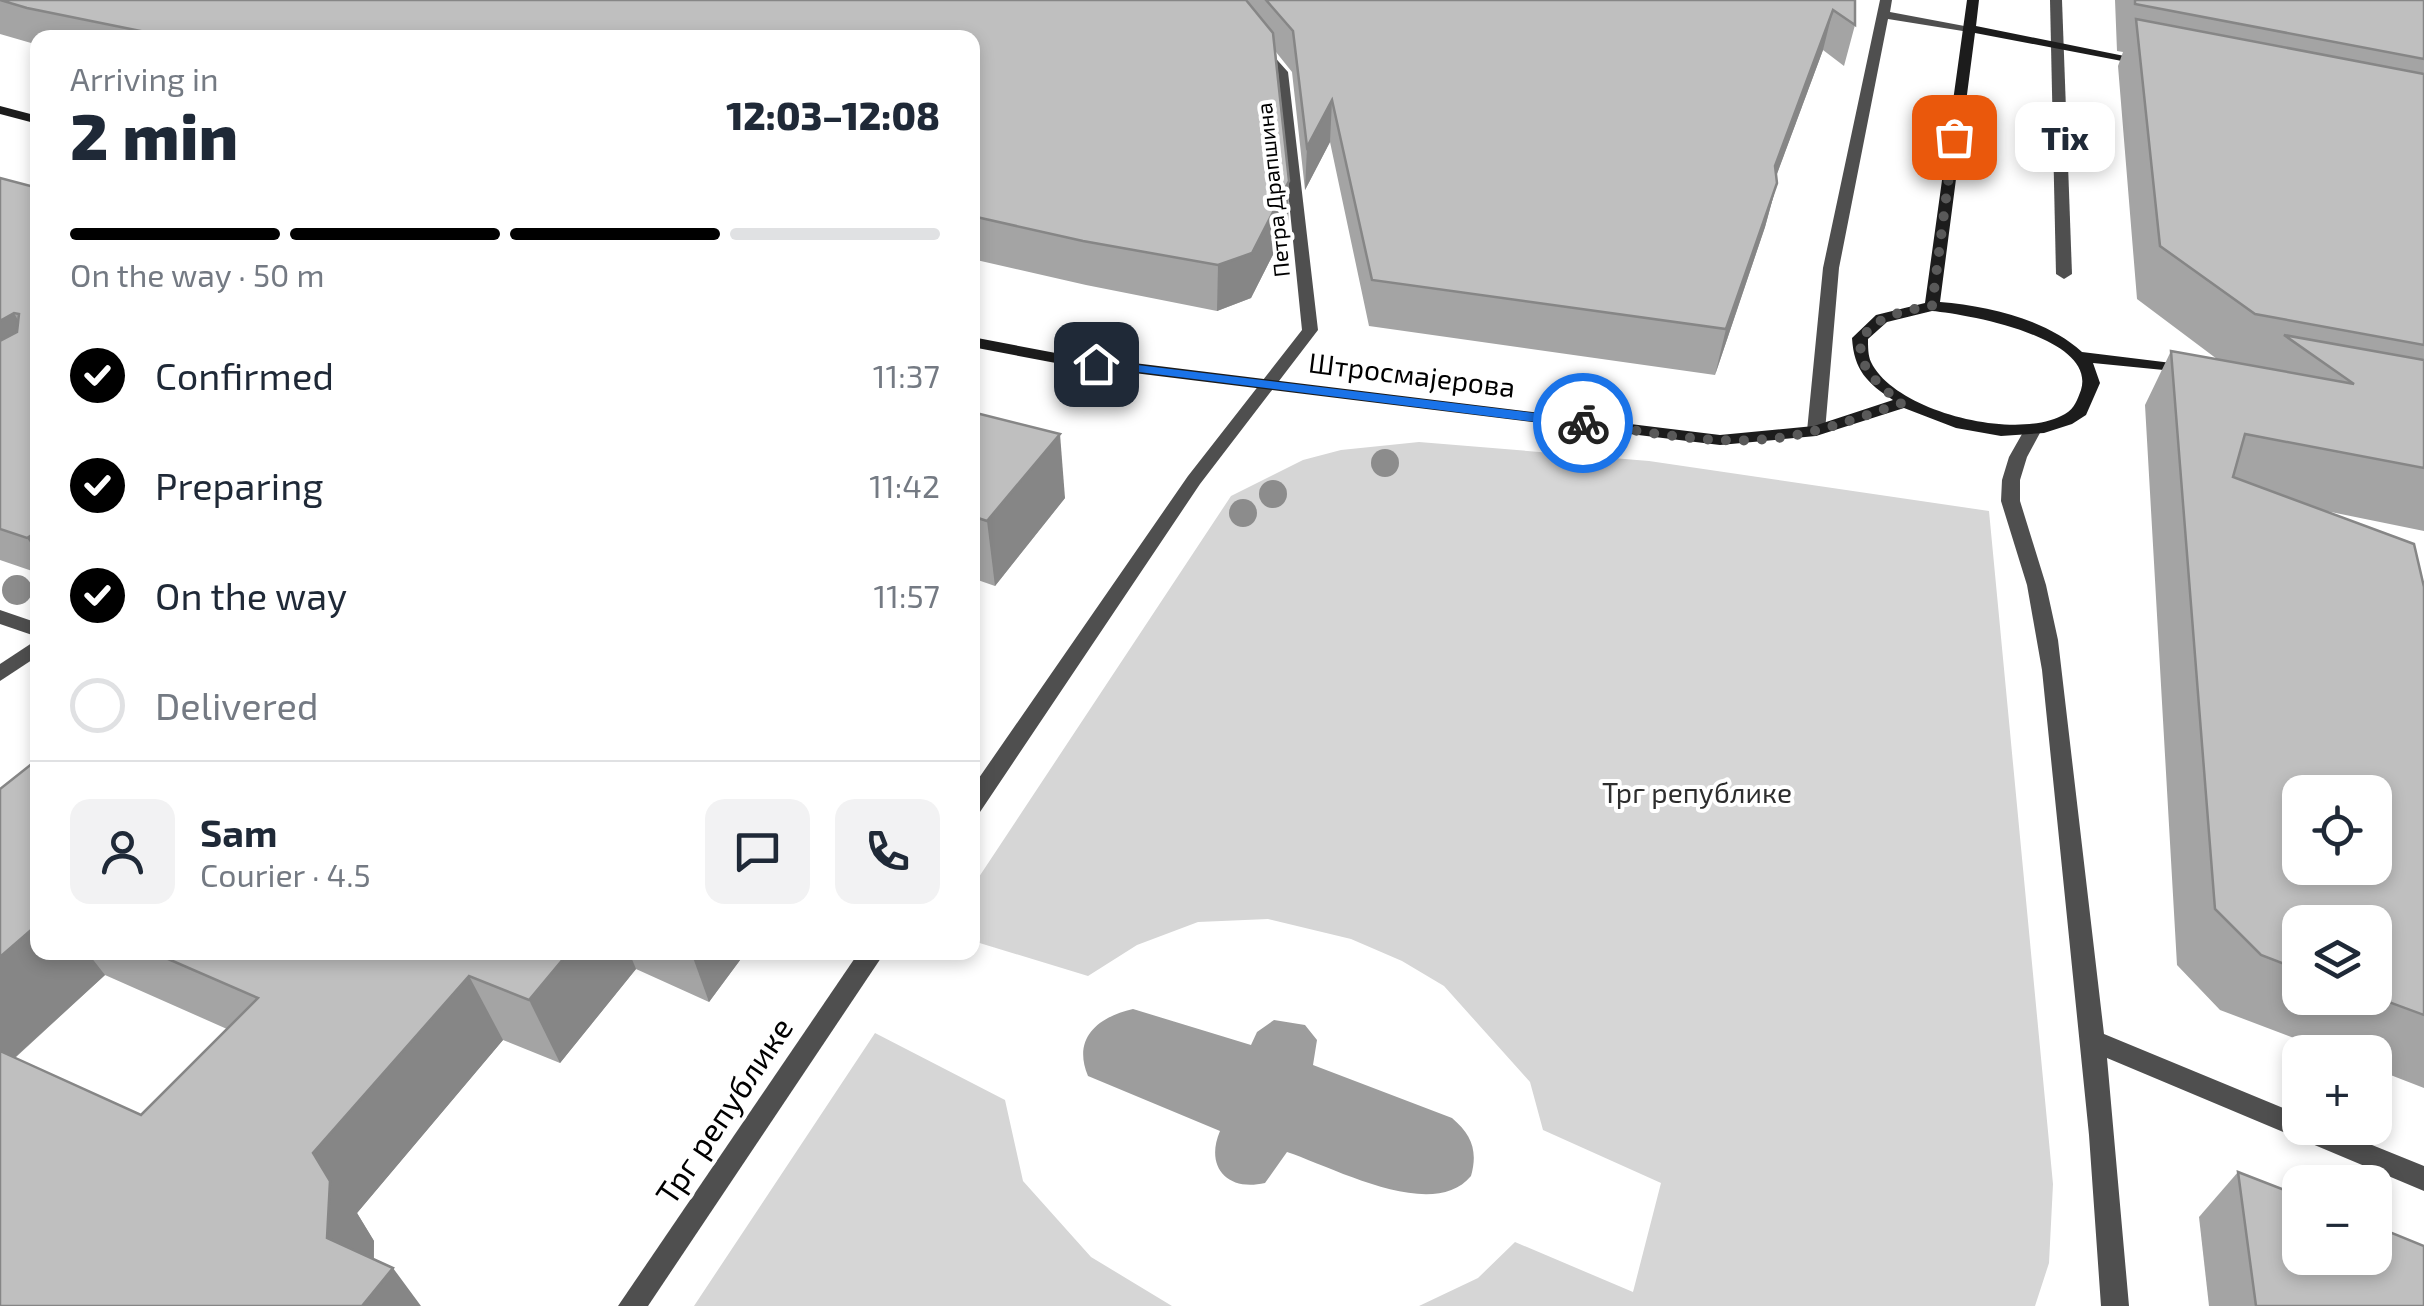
<!DOCTYPE html>
<meta charset="utf-8">
<style>
:root{--surface:#fff;--page:#f2f2f3;--text:#1f2937;--muted:#747a83;--line:#e0e1e3;--accent:#000}
body{margin:0;font-family:"Exo 2",sans-serif;background:var(--page);color:var(--text);height:100vh;display:flex;flex-direction:column;font-size:38px;white-space:nowrap}
*{box-sizing:border-box;margin:0}
p{font-size:32px;color:var(--muted)}
.icon{flex:none;width:55px;height:55px;fill:none;stroke:currentColor;stroke-width:2;stroke-linecap:round;stroke-linejoin:round}
.map{position:relative;flex:1;overflow:hidden}
.panel{position:absolute;left:30px;top:30px;width:950px;height:930px;display:flex;flex-direction:column;background:var(--surface);border-radius:20px;box-shadow:0 5px 15px #0003}
.panel>*{flex:none}
.controls{position:absolute;left:2282px;top:775px;display:grid;gap:20px}
.controls a{display:grid;place-items:center;width:110px;height:110px;border-radius:20px;background:var(--surface);box-shadow:0 5px 15px #0003;font-size:50px}
.pin{position:absolute;display:grid;place-items:center;width:85px;height:85px;color:#fff;margin:-42px;border-radius:20px;box-shadow:0 5px 15px #0006}
.courier{position:absolute;display:grid;place-items:center;width:100px;height:100px;margin:-50px;border:8px solid #1a73e8;border-radius:50%;background:#fff;color:#222;box-shadow:0 2px 12px #0007}
.bubble{position:absolute;height:70px;border-radius:20px;background:var(--surface);box-shadow:0 5px 15px #0003;font-size:32px;font-weight:800;line-height:70px;text-align:center}
.summary em{font-style:normal;font-weight:800}
.summary div{display:flex;flex-direction:column-reverse}
.summary{display:flex;align-items:center;justify-content:space-between;height:170px;padding:0 40px}
h1{font-size:65px;font-weight:800;line-height:75px}
.bar{display:grid;grid-template-columns:repeat(4,1fr);gap:15px 10px;align-content:center;height:120px;padding:0 40px}
.bar i{height:12px;border-radius:8px;background:var(--line)}
.bar .on{background:var(--accent)}
.bar p{grid-column:span 4}
.line{display:flex;align-items:center;gap:25px;padding:0 40px;border-top:2px solid var(--line)}
.line div{flex:1}
.round{display:grid;place-items:center;flex:none;width:105px;height:105px;border-radius:20px;background:var(--page)}
ol{padding:0 40px;list-style:none}
li{display:flex;align-items:center;gap:30px;height:110px}
li p{margin-inline-start:auto}
li .icon{padding:10px;border-radius:50%;background:var(--accent);color:#fff;stroke-width:4}
li:last-child{color:var(--muted)}
li i{width:55px;height:55px;border:5px solid var(--line);border-radius:50%}
.map>svg:first-child{display:block}
</style>
<div class="map">
<svg width="2424" height="1306" viewBox="0 0 2424 1306">
<rect width="100%" height="100%" fill="#fff"/>
<g fill="#d6d6d6">
<path d="M1419,442L1649,461L1989,511L2053,1184L2049,1263L2035,1306H1419L1478,1278L1515,1242L1633,1292L1661,1183L1543,1130L1530,1082L1444,986L1402,961L1351,939L1268,919L1198,922L1137,945L1088,976L973,941V886L1231,496L1303,460L1341,450Z"/>
<path d="M875,1033L1005,1100L1023,1181L1091,1257L1172,1306H694Z"/>
</g>
<path fill="#9d9d9d" d="M1133,1009L1251,1045L1257,1032L1274,1020L1305,1025L1317,1040L1313,1065L1452,1118C1472,1135 1478,1151 1471,1176C1433,1222 1335,1168 1287,1152L1265,1183C1226,1192 1205,1166 1220,1131L1088,1076C1072,1038 1098,1017 1133,1009Z"/>
<g fill="none" stroke-linecap="round" stroke-linejoin="round">
<g fill="#4f4f4f" fill-rule="evenodd">
<path d="M1880,0H1892L1890,12L1975,28L1969,32L1888,19L1839,268L1825,431L1816,436L1807,431L1823,268Z"/>
<path d="M2050,0H2062L2072,274L2064,279L2056,274Z"/>
<path d="M0,610L38,623V637L0,624Z"/>
<path d="M38,639V656L0,681V664Z"/>
</g>
<g fill="#4f4f4f" fill-rule="evenodd">
<path d="M1260,41L1288,72L1318,330L1200,484L980,812L972,814V788L1188,476L1302,330L1276,72L1254,45Z"/>
<path d="M2032,426L2041,431L2027,457L2020,480V501L2046,585L2058,640L2104,1034L2300,1115V1128H2330L2424,1166V1191L2107,1058L2129,1306H2101L2089,1135L2042,670L2027,585L2001,501L2002,480L2009,457L2026,427Z"/>
<path d="M859,952H885L648,1306H618Z"/>
</g>
<g fill="#1c1c1c" fill-rule="evenodd">
<path d="M1967,0H1979L1976,26L2154,62L2148,66L1975,33L1940,302C1988,306 2046,319 2082,352L2188,365L2194,367V373L2093,363L2100,383L2086,415L2072,424L2044,433L2001,436L1956,428L1904,408L1816,436L1720,445L1061,364L972,347V337L1061,354L1720,435L1814,426L1893,400C1867,383 1854,370 1852,338L1876,315L1925,303ZM1932,311C1966,314 2097,337 2081,390C2077,400 2075,408 2065,414C2018,442 1895,412 1871,362C1868,356 1868,346 1868,339L1887,322Z"/>
<path d="M0,106L38,116V124L0,114Z"/>
</g>
</g>
<g fill="#8c8c8c">
<circle cx="1385" cy="463" r="14"/>
<circle cx="1273" cy="494" r="14"/>
<circle cx="1243" cy="513" r="14"/>
<circle cx="17" cy="590" r="15"/>
</g>
<g fill="#a4a4a4" fill-rule="evenodd">
<path d="M0,0H1855V25L1844,66L1823,50L1776,176L1777,183L1765,227L1715,375L1369,326L1330,142L1305,190L1292,72L1276,52L1289,181L1288,225L1251,298L1217,311L1086,285L972,259V38H38V45L0,34Z"/>
<path d="M2115,0H2424V531L2326,511L2424,587V1088L2375,1069V1052H2331L2220,1010L2177,965L2145,405L2171,351L2217,359L2137,299L2118,66L2123,52L2117,51ZM2300,922L2375,998H2300Z"/>
<path d="M0,178L38,188V573L0,560Z"/>
<path d="M972,412L1065,498L995,586L972,578Z"/>
<path d="M0,789L38,952H746L709,1002L636,969L560,1063L503,1040L357,1213L374,1241V1259L0,1306ZM105,975L227,1029L141,1115L15,1058Z"/>
<path d="M2238,1172L2424,1306H2209L2199,1217Z"/>
</g>
<g fill="#868686">
<path d="M1833,10L1823,50L1764,209L1775,166Z"/>
<path d="M1332,100L1330,142L1305,190L1307,147Z"/>
<path d="M1289,181L1288,225L1251,298L1217,311L1218,265Z"/>
<path d="M1777,183L1765,227L1715,375L1726,329Z"/>
<path d="M14,313L36,352L0,373V321Z"/>
<path d="M1060,434L1065,498L995,586L987,521Z"/>
<path d="M38,531V554L27,538Z"/>
<path d="M38,924V952H87L105,975L0,1071V957Z"/>
<path d="M569,952H629L636,969L560,1063L529,1000Z"/>
<path d="M691,952H746L709,1002Z"/>
<path d="M469,976L503,1040L357,1213L374,1241L373,1292L393,1268L421,1306H362L327,1238L313,1153Z"/>
</g>
<g fill="#bfbfbf" stroke="#868686" stroke-width="2.5" fill-rule="evenodd">
<path d="M0,0H1246L1273,33L1289,181L1252,253L1218,265L1083,241L972,216V38H175L27,8Z"/>
<path d="M1266,0H1855V25L1833,10L1775,166L1777,183L1726,329L1372,280L1332,100L1307,147L1293,31Z"/>
<path d="M2135,0H2424V59L2135,4Z"/>
<path d="M2136,19L2424,74V345L2255,314L2160,246Z"/>
<path d="M0,178L38,188V531L27,538L0,529V341L17,332L19,314L14,313L0,321Z"/>
<path d="M2284,335L2424,360V468L2245,434L2233,477L2414,544L2424,587V1015L2375,997V922H2300V970L2261,955L2215,909L2171,351L2354,384ZM2300,792H2375V868H2300Z"/>
<path d="M972,412L1060,434L987,521L972,516Z"/>
<path d="M38,759V924L0,957V789Z"/>
<path d="M152,952H569L529,1000L469,976L313,1153L330,1181L327,1238L393,1268L362,1306H0V1051L141,1115L258,998Z"/>
<path d="M2238,1172L2300,1196V1258H2375V1226L2424,1246V1306H2256Z"/>
</g>
<path fill="#1a73e8" d="M1096,360L1583,419L1590,423L1583,428L1091,366Z"/>
<g fill="none" stroke-linecap="round" stroke-linejoin="round">
<path stroke="#595959" stroke-width="10" stroke-dasharray="0 18" d="M1583,423C1644,431 1707,445 1768,439C1814,435 1858,418 1902,403C1833,354 1855,316 1932,306L1954,137"/>
</g>
<g text-anchor="middle" dominant-baseline="central" stroke-width="8" stroke-linejoin="round" paint-order="stroke">
<g font-size="22" fill="#000" stroke="#fff">
<text transform="translate(1272 190) rotate(-96)">Петра Драпшина</text>
</g>
<g font-size="28" fill="#000" stroke="#fff">
<text transform="translate(1412 374) rotate(7)">Штросмајерова</text>
</g>
<g font-size="28" fill="#2d2d2d" stroke="#fff">
<text x="1697" y="792">Трг републике</text>
</g>
<g font-size="32" fill="#000" stroke="#fff">
<text transform="translate(723 1110) rotate(-56)">Трг републике</text>
</g>
</g>
</svg>
<div class="controls">
<a><svg class="icon" aria-label="locate" viewBox="0 0 24 24"><circle cx="12" cy="12" r="6"/><path d="M12 2v4M12 18v4M2 12h4M18 12h4"/></svg></a>
<a><svg class="icon" aria-label="layers" viewBox="0 0 24 24"><path d="M12 4l9 5-9 5-9-5zM3 14l9 5 9-5"/></svg></a>
<a>+</a>
<a>−</a>
</div>
<div class="pin" style="left:1954px;top:137px;background:#ea580c"><svg class="icon" aria-label="bag" viewBox="0 0 24 24"><path d="M5 8h14l-1 12H6zM9 8a3 3 0 0 1 6 0"/></svg></div>
<div class="pin" style="left:1096px;top:364px;background:#1f2937"><svg class="icon" aria-label="home" viewBox="0 0 24 24"><path d="M3 11l9-7 9 7M6 9v11h12V9"/></svg></div>
<div class="courier" style="left:1583px;top:423px"><svg class="icon" aria-label="bike" viewBox="0 0 24 24"><circle cx="6" cy="16" r="4"/><circle cx="18" cy="16" r="4"/><path d="M6 16l4-8h5l3 8M10 8l3 8H6M13 5h3"/></svg></div>
<div class="bubble" style="left:2015px;top:102px;width:100px">Tix</div>
<section class="panel">
<div class="summary"><div><h1>2 min</h1><p>Arriving in</p></div><em>12:03–12:08</em></div>
<div class="bar"><i class="on"></i><i class="on"></i><i class="on"></i><i></i><p>On the way · 50 m</p></div>
<ol>
<li><svg class="icon" aria-label="check" viewBox="0 0 24 24"><path d="M5 12l5 5 9-10"/></svg>Confirmed<p>11:37</p></li>
<li><svg class="icon" aria-label="check" viewBox="0 0 24 24"><path d="M5 12l5 5 9-10"/></svg>Preparing<p>11:42</p></li>
<li><svg class="icon" aria-label="check" viewBox="0 0 24 24"><path d="M5 12l5 5 9-10"/></svg>On the way<p>11:57</p></li>
<li><i></i>Delivered</li>
</ol>
<div class="line" style="height:180px"><a class="round"><svg class="icon" aria-label="person" viewBox="0 0 24 24"><circle cx="12" cy="8" r="4"/><path d="M4 21q1-7 8-7t8 7"/></svg></a><div><b>Sam</b><p>Courier · 4.5</p></div><a class="round"><svg class="icon" aria-label="chat" viewBox="0 0 24 24"><path d="M4 5h16v11H9l-5 4z"/></svg></a><a class="round"><svg class="icon" aria-label="phone" viewBox="0 0 24 24"><path d="M5 4h4l2 5-3 2q2 4 5 5l2-3 5 2v4C11 20 4 13 5 4z"/></svg></a></div>
</section>
</div>
